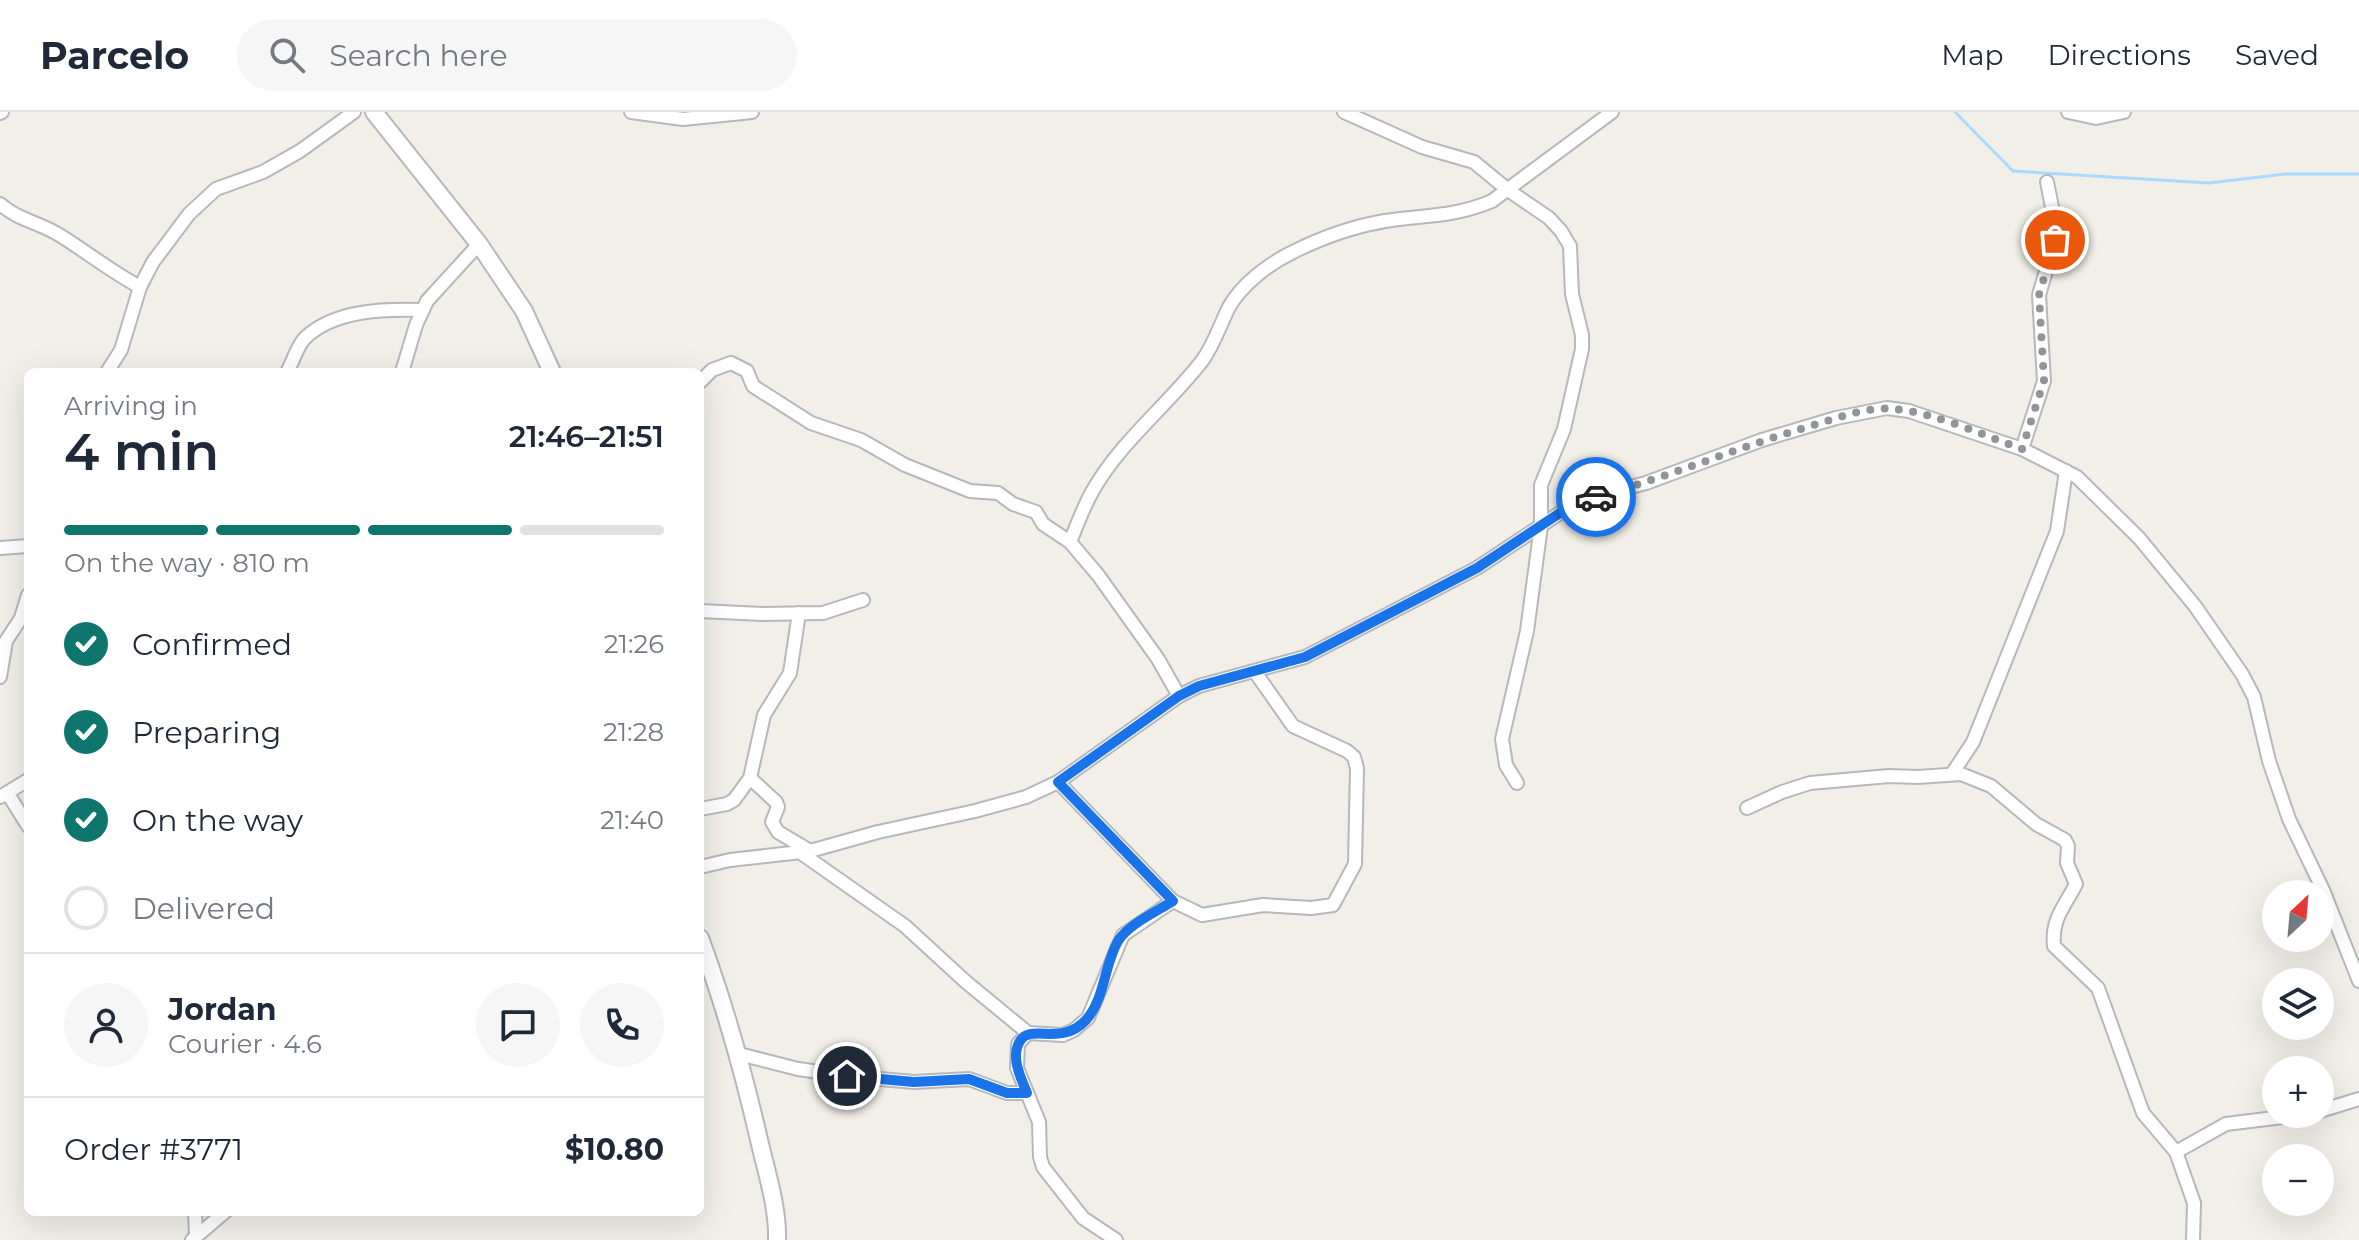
<!DOCTYPE html>
<meta charset="utf-8">
<style>
:root{--surface:#fff;--page:#f6f6f7;--text:#1f2937;--muted:#747a83;--line:#e0e1e3;--accent:#0f766e}
body{margin:0;font-family:Montserrat,sans-serif;background:var(--page);color:var(--text);height:100vh;display:flex;flex-direction:column;font-size:30px;white-space:nowrap}
*{box-sizing:border-box;margin:0}
p{font-size:26px;color:var(--muted)}
.icon{flex:none;width:44px;height:44px;fill:none;stroke:currentColor;stroke-width:2;stroke-linecap:round;stroke-linejoin:round}
.map{position:relative;flex:1;overflow:hidden}
.panel{position:absolute;left:24px;top:256px;width:680px;height:848px;display:flex;flex-direction:column;background:var(--surface);border-radius:12px;box-shadow:0 8px 32px #0002}
.panel>*{flex:none}
.needle{width:52px;rotate:26deg}
.fabs{position:absolute;left:2262px;top:768px;display:grid;gap:16px}
.fabs a{display:grid;place-items:center;width:72px;height:72px;border-radius:50%;background:var(--surface);box-shadow:0 8px 32px #0002;font-size:40px}
.pin{position:absolute;display:grid;place-items:center;width:68px;height:68px;color:#fff;margin:-34px;border:4px solid #fff;border-radius:50%;box-shadow:0 2px 8px #0007}
.courier{position:absolute;display:grid;place-items:center;width:80px;height:80px;margin:-40px;border:6px solid #1a73e8;border-radius:50%;background:#fff;color:#222;box-shadow:0 2px 10px #0007}
.summary em{font-style:normal;font-weight:600}
.summary div{display:flex;flex-direction:column-reverse}
.summary{display:flex;align-items:center;justify-content:space-between;height:136px;padding:0 40px}
h1{font-size:52px;font-weight:600;line-height:60px}
.bar{display:grid;grid-template-columns:repeat(4,1fr);gap:12px 8px;align-content:center;height:96px;padding:0 40px}
.bar i{height:10px;border-radius:6px;background:var(--line)}
.bar .on{background:var(--accent)}
.bar p{grid-column:span 4}
.line{display:flex;align-items:center;gap:20px;padding:0 40px;border-top:2px solid var(--line)}
.line div{flex:1}
.round{display:grid;place-items:center;flex:none;width:84px;height:84px;border-radius:42px;background:var(--page)}
ol{padding:0 40px;list-style:none}
li{display:flex;align-items:center;gap:24px;height:88px}
li p{margin-inline-start:auto}
li .icon{padding:8px;border-radius:50%;background:var(--accent);color:#fff;stroke-width:4}
li:last-child{color:var(--muted)}
li i{width:44px;height:44px;border:4px solid var(--line);border-radius:50%}
header{display:flex;align-items:center;gap:48px;box-sizing:border-box;height:112px;padding:0 40px;background:var(--surface);border-bottom:2px solid var(--line)}
header strong{font-size:38px}
nav{display:flex;gap:44px;margin-inline-start:auto;font-size:28px}
.search{width:560px;height:72px;background:var(--page);display:flex;align-items:center;gap:20px;box-sizing:border-box;padding:0 28px;border-radius:44px;color:var(--muted);font-size:30px}
.map>svg:first-child{display:block}
</style>
<header>
<strong>Parcelo</strong>
<div class="search"><svg class="icon" aria-label="search" viewBox="0 0 24 24"><circle cx="10" cy="10" r="6"/><path d="M15 15l6 6"/></svg>Search here</div>
<nav><a>Map</a><a>Directions</a><a>Saved</a></nav>
</header>
<div class="map">
<svg width="2359" height="1128" viewBox="0 0 2359 1128">
<rect width="100%" height="100%" fill="#f1efe8"/>
<g fill="none" stroke-linecap="round" stroke-linejoin="round">
<path stroke="#aadaff" stroke-width="3" d="M1955,0L2013,59L2209,71L2285,62H2359"/>
<g stroke="#b5b8bc" stroke-width="16">
<g id="minor">
<path d="M631,0L683,7L752,0"/>
<path d="M1344,0L1422,35L1474,50L1508,78L1549,106L1561,119L1570,134L1572,182L1582,223V237L1564,317L1541,373V414L1527,519L1502,627L1506,653L1517,671"/>
<path d="M2068,0L2096,6L2124,0"/>
<path d="M0,1L2,0"/>
<path d="M0,92C18,108 41,111 61,124C88,141 112,160 140,175"/>
<path d="M107,260L121,238L140,175L153,150L189,102L216,77L263,60L300,39L354,0"/>
<path d="M287,260C293,250 297,234 305,226C334,198 383,197 421,198"/>
<path d="M402,260L416,213L427,189L479,132"/>
<path d="M700,270L712,258L731,251L747,259L753,274L811,311L861,328L905,353L970,379L998,381L1013,392L1036,400L1043,412L1070,430L1098,463L1158,547L1179,584"/>
<path d="M2022,337L2044,269L2039,183L2055,128V110L2047,70"/>
<path d="M1070,430C1077,413 1083,396 1092,380C1120,330 1167,294 1202,249C1214,233 1220,213 1229,195C1242,172 1270,151 1293,140C1321,126 1355,114 1385,109C1424,103 1455,105 1492,89L1612,0"/>
<path d="M0,436L28,434"/>
<path d="M700,499L762,502L823,501L863,488"/>
<path d="M0,565L6,529L21,506L28,483"/>
<path d="M1952,662L1973,630L2057,419L2066,359"/>
<path d="M750,666L776,690L778,695L772,710L778,720L810,739"/>
<path d="M1058,670L1173,789L1202,803L1263,793L1311,796L1333,793L1355,752L1357,656L1354,645L1347,639L1293,614L1255,560"/>
<path d="M8,682L28,714"/>
<path d="M0,685L28,668"/>
<path d="M1747,696L1782,680L1810,671L1889,664L1918,665L1961,662L1991,674L2036,712L2065,728L2068,734L2067,751L2076,772C2065,794 2051,807 2054,834L2098,876L2143,1001L2176,1040L2194,1091L2193,1128"/>
<path d="M700,697L727,692L734,688L750,666L764,603L790,561L799,501"/>
<path d="M801,741L905,814L966,870L1028,921"/>
<path d="M700,755L730,748L810,739L878,720L975,699L1026,685L1058,670L1179,584L1199,574L1305,545L1477,456L1578,389L1646,371L1762,328L1836,306L1887,296L1909,299L2022,337L2077,365L2139,426L2195,494L2242,562L2254,585L2269,649L2289,707L2323,778L2359,869"/>
<path d="M739,942L798,957L847,964L914,970L969,967L1007,981H1027"/>
<path d="M2320,999L2359,987"/>
<path d="M2176,1040L2226,1012L2307,1002"/>
<path d="M195,1100L196,1125"/>
<path d="M192,1128L225,1100"/>
<path d="M1116,1128L1083,1106L1043,1055L1040,1045L1039,1010L1017,956L1018,932L1028,921L1063,923L1074,918L1088,906L1123,823L1173,789"/>
</g>
</g>
<g stroke="#b5b8bc" stroke-width="20">
<g id="tertiary">
<path d="M374,0L479,132L524,199L552,260"/>
<path d="M700,826C725,894 744,962 760,1032C767,1062 778,1096 777,1128"/>
</g>
</g>
<use href="#minor" stroke="#fff" stroke-width="12"/>
<use href="#tertiary" stroke="#fff" stroke-width="16"/>
</g>
<g fill="none" stroke-linecap="round" stroke-linejoin="round">
<path stroke="#929495" stroke-width="8" stroke-dasharray="0 14.4" d="M1596,385C1669,365 1738,335 1811,314C1837,306 1867,294 1894,297C1933,300 1985,324 2022,337L2044,269L2039,183L2055,128"/>
<path stroke="#1a73e8" stroke-width="10" d="M847,964L914,970L969,967L1007,981H1027C1021,966 1010,945 1020,929C1031,911 1061,935 1086,908C1105,887 1104,853 1118,829C1129,812 1156,800 1173,789L1058,670L1179,584L1199,574L1305,545L1477,456L1578,389L1596,385"/>
</g>
</svg>
<div class="fabs">
<a><svg class="needle" viewBox="-14 -14 28 28"><path d="M0-13l5 13h-10z" fill="#e53935"/><path d="M0 13l5-13h-10z" fill="#747a83"/></svg></a>
<a><svg class="icon" aria-label="layers" viewBox="0 0 24 24"><path d="M12 4l9 5-9 5-9-5zM3 14l9 5 9-5"/></svg></a>
<a>+</a>
<a>−</a>
</div>
<div class="pin" style="left:2055px;top:128px;background:#ea580c"><svg class="icon" aria-label="bag" viewBox="0 0 24 24"><path d="M5 8h14l-1 12H6zM9 8a3 3 0 0 1 6 0"/></svg></div>
<div class="pin" style="left:847px;top:964px;background:#1f2937"><svg class="icon" aria-label="home" viewBox="0 0 24 24"><path d="M3 11l9-7 9 7M6 9v11h12V9"/></svg></div>
<div class="courier" style="left:1596px;top:385px"><svg class="icon" aria-label="car" viewBox="0 0 24 24"><path d="M5 17H2v-5l4-1 3-4h7l3 4 3 1v5h-3M9 17h6M6 11h13"/><circle cx="7" cy="17" r="2"/><circle cx="17" cy="17" r="2"/></svg></div>
<section class="panel">
<div class="summary"><div><h1>4 min</h1><p>Arriving in</p></div><em>21:46–21:51</em></div>
<div class="bar"><i class="on"></i><i class="on"></i><i class="on"></i><i></i><p>On the way · 810 m</p></div>
<ol>
<li><svg class="icon" aria-label="check" viewBox="0 0 24 24"><path d="M5 12l5 5 9-10"/></svg>Confirmed<p>21:26</p></li>
<li><svg class="icon" aria-label="check" viewBox="0 0 24 24"><path d="M5 12l5 5 9-10"/></svg>Preparing<p>21:28</p></li>
<li><svg class="icon" aria-label="check" viewBox="0 0 24 24"><path d="M5 12l5 5 9-10"/></svg>On the way<p>21:40</p></li>
<li><i></i>Delivered</li>
</ol>
<div class="line" style="height:144px"><a class="round"><svg class="icon" aria-label="person" viewBox="0 0 24 24"><circle cx="12" cy="8" r="4"/><path d="M4 21q1-7 8-7t8 7"/></svg></a><div><b>Jordan</b><p>Courier · 4.6</p></div><a class="round"><svg class="icon" aria-label="chat" viewBox="0 0 24 24"><path d="M4 5h16v11H9l-5 4z"/></svg></a><a class="round"><svg class="icon" aria-label="phone" viewBox="0 0 24 24"><path d="M5 4h4l2 5-3 2q2 4 5 5l2-3 5 2v4C11 20 4 13 5 4z"/></svg></a></div>
<div class="line" style="height:104px"><div>Order #3771</div><b>$10.80</b></div>
</section>
</div>
